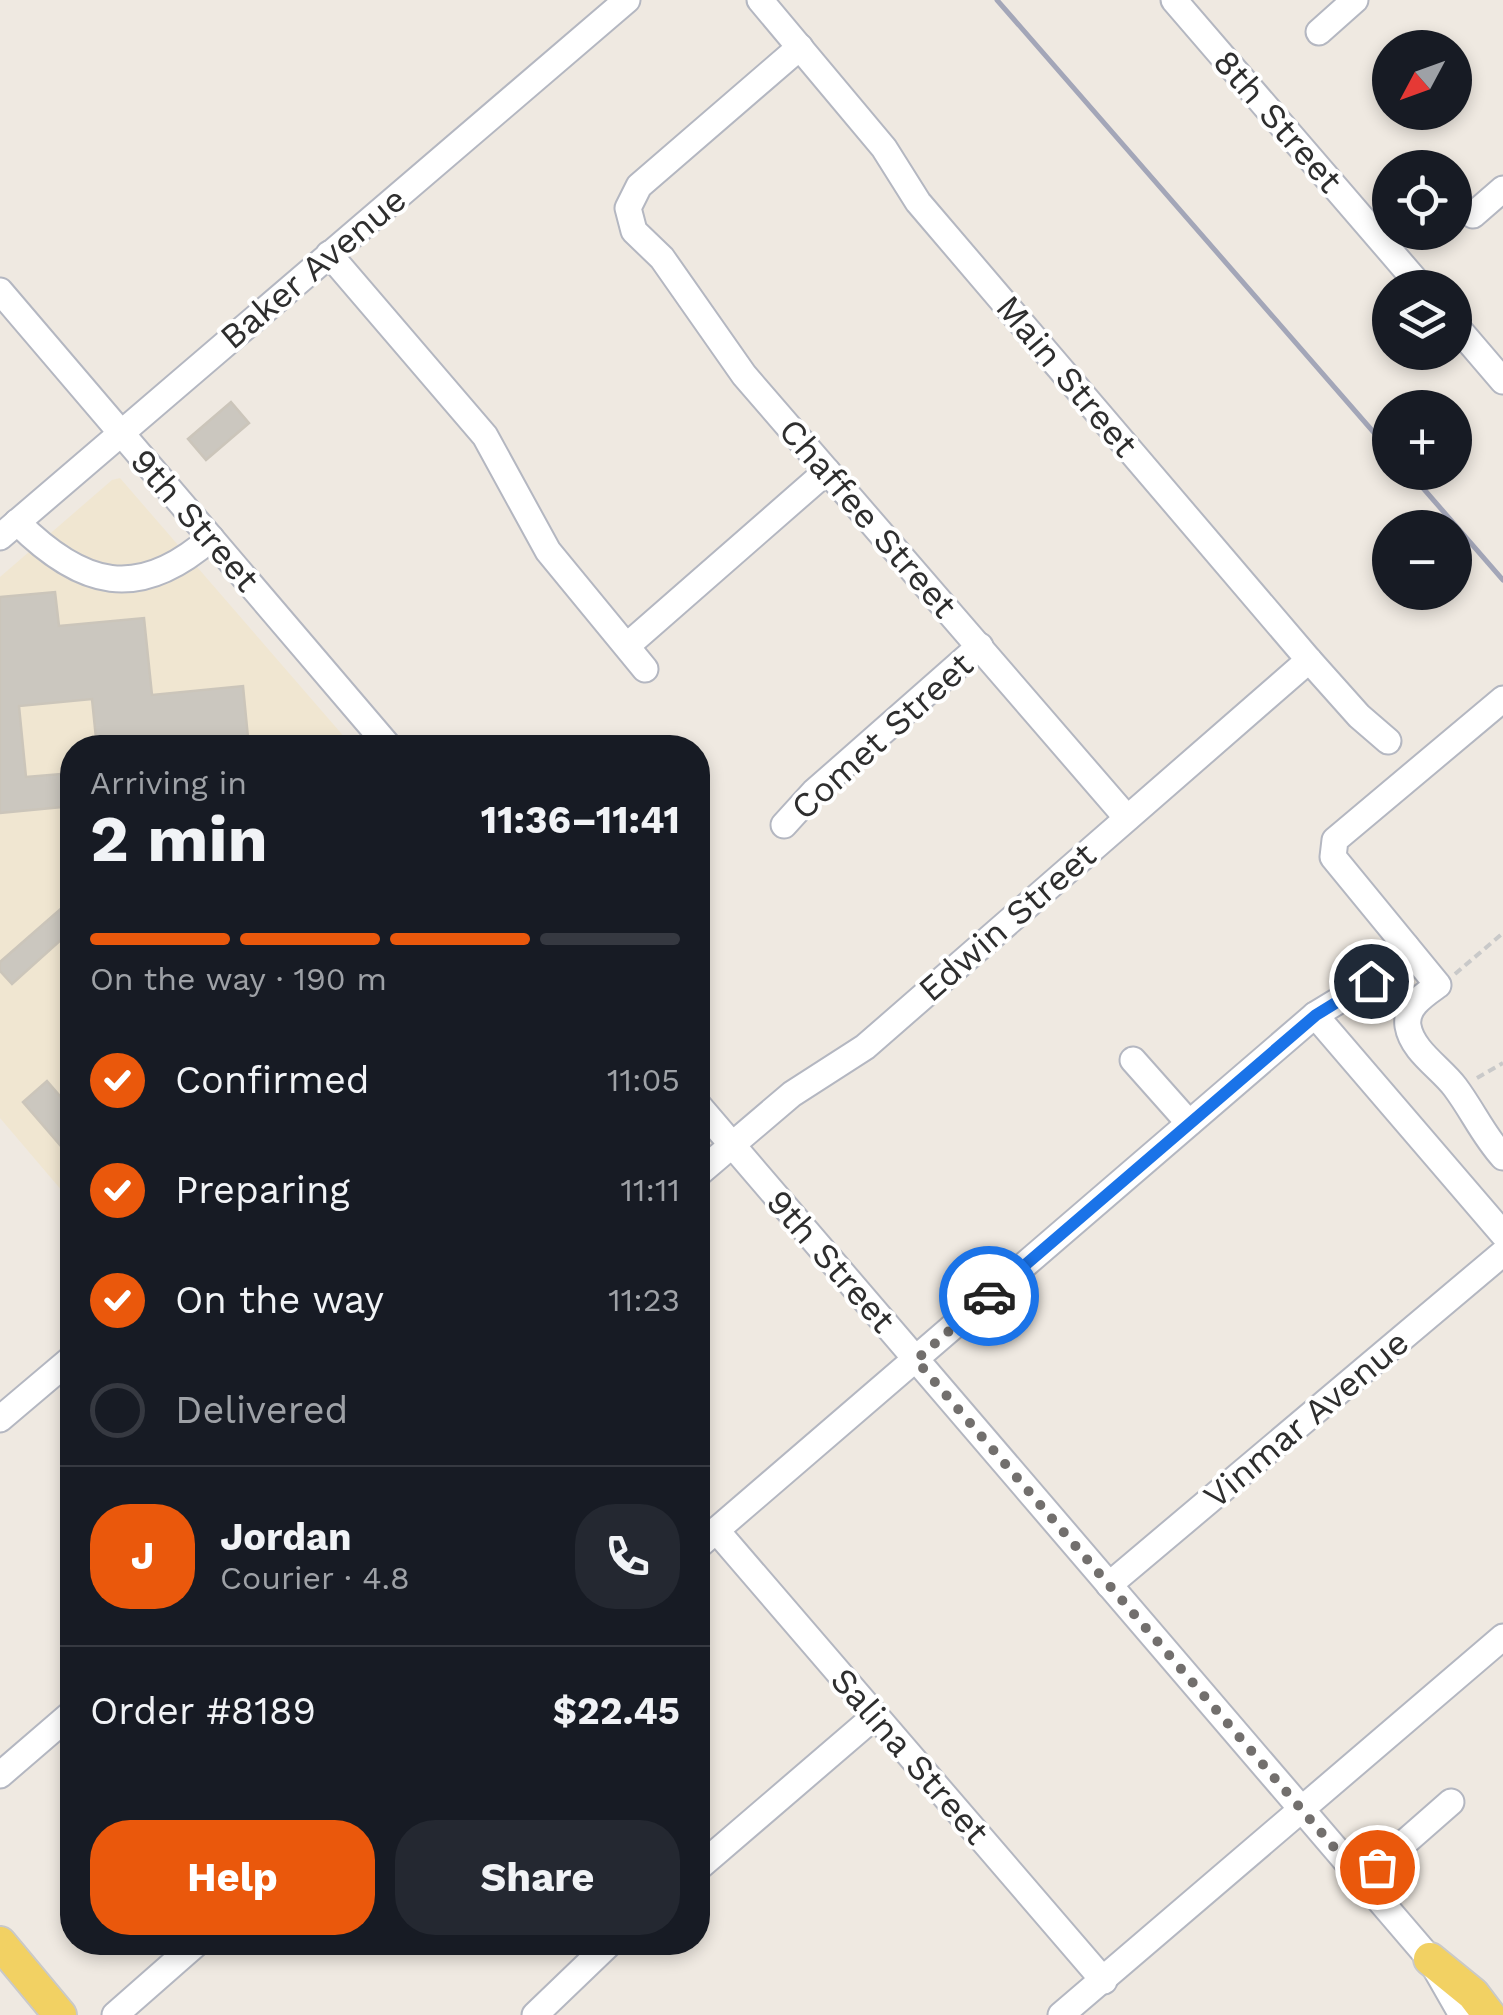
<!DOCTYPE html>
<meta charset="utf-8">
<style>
:root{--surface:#171b24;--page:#242831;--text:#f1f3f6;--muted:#9ea1a6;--line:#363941;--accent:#ea580c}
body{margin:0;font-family:"Work Sans",sans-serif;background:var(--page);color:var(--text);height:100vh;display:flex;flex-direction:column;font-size:38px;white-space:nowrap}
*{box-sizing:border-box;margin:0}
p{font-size:32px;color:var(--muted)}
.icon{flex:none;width:55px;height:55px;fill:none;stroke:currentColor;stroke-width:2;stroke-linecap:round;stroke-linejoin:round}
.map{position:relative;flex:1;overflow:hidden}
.side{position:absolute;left:60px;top:735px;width:650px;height:1220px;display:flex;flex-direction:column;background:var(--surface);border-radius:40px;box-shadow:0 5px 15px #0003}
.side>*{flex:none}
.needle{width:65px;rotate:229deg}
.tools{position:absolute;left:1372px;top:30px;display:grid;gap:20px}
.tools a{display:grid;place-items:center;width:100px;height:100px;border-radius:50%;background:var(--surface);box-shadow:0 5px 15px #0003;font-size:50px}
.pin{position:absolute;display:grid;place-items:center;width:85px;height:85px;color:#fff;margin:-42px;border:5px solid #fff;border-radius:50%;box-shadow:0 2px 10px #0007}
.courier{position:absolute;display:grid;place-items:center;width:100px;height:100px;margin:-50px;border:8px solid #1a73e8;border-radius:50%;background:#fff;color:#222;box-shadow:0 2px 12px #0007}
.headline em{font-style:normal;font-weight:700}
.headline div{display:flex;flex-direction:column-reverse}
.headline{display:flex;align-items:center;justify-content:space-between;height:170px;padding:0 30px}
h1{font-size:65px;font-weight:700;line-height:75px}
.bar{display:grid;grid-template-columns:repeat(4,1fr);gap:15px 10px;align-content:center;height:120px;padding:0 30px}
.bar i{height:12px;border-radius:8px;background:var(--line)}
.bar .current{background:var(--accent)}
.bar p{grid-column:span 4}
.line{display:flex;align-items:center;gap:25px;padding:0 30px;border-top:2px solid var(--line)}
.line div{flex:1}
.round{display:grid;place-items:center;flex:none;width:105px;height:105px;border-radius:40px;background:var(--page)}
ol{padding:0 30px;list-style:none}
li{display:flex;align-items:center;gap:30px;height:110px}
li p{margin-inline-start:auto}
li .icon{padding:10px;border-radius:50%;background:var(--accent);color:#fff;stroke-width:4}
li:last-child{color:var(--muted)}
li i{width:55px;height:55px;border:5px solid var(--line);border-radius:50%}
.action{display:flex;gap:20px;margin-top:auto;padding:20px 30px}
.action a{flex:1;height:115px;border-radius:40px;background:var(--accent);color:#fff;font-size:40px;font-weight:700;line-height:115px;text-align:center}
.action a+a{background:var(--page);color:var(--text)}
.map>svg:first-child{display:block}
</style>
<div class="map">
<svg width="1503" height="2015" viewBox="0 0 1503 2015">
<rect width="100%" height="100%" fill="#efe9e1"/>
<path fill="#f0e6d1" d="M120,478L353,747L72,748V1184L63,1192L0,1118V577L112,480Z"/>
<g fill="#cbc7bf" stroke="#cbc5ba" stroke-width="2.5">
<path d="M231,402L249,423L206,460L188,439Z"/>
<path d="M55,592L59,626L144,618L152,695L243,686L249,748H97L92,699L19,706L26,777L72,773V806L0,813V597Z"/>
<path d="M72,899V930L12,984L0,971V962Z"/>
<path d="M47,1081L72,1110V1159L23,1102Z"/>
</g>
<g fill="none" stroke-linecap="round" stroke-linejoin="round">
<g stroke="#b4b7c1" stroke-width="29">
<g id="minor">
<path d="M760,0L884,148L918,202L1309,660L1359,716L1388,741"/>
<path d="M1174,0L1422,288"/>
<path d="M1319,32L1355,0"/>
<path d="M800,47L639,186L628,208L634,231L662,258L744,375L1127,818"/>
<path d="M1473,215L1503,189"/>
<path d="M329,254L485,436L548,551L645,669"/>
<path d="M0,291L390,748"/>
<path d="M1455,325L1503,381"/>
<path d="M17,522C82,587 138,602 211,538"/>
<path d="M0,537L627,0"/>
<path d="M628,645L827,471"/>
<path d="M1503,699L1335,840L1333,857L1438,985C1424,995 1405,1007 1408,1026C1412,1051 1441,1068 1455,1087C1473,1111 1483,1135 1503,1157"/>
<path d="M784,825L814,792L980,646"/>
<path d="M1315,1015L1503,1234"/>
<path d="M1133,1060L1189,1123"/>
<path d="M698,1105L1430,1959L1462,2015"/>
<path d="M698,1174L792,1094L865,1047L1309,660"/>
<path d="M0,1419L72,1358"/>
<path d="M716,1530L1104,1981"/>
<path d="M698,1546L1315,1015L1371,981L1406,946"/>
<path d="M1109,1585L1503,1253"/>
<path d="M0,1775L72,1713"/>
<path d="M698,1868L875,1716"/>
<path d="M1362,1880L1451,1802"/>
<path d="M115,2015L198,1942"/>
<path d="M535,2015L611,1942"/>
<path d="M1061,2015L1503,1637"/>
</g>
</g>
<g stroke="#c9c9c9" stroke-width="36">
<g id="major">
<path d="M0,1943L60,2015"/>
<path d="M1430,1959L1473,1994L1489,2015"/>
</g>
</g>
<g stroke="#c9c9c9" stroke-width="4" stroke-dasharray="8 5" stroke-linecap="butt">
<path d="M1455,974L1503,933"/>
<path d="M1477,1078L1503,1063"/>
</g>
<use href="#minor" stroke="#fff" stroke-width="25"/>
<use href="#major" stroke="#f2d163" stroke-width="32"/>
<g stroke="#a3a6b8" stroke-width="5">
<path d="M997,0L1390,451"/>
<path d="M1409,472L1503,580"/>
</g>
</g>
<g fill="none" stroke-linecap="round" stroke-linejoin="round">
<path stroke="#726f6d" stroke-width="10" stroke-dasharray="0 18" d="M989,1296L916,1360L1362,1880L1377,1867"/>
<path stroke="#1a73e8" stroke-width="12" d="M989,1296L1316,1015L1371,981"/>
</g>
<g text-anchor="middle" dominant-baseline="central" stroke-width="8" stroke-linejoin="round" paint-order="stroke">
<g font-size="35" fill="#2e2e2e" stroke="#fff">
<text transform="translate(1278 121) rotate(49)">8th Street</text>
<text transform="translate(313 268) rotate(-40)">Baker Avenue</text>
<text transform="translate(1067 376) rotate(50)">Main Street</text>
<text transform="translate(868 518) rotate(49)">Chaffee Street</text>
<text transform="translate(195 520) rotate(49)">9th Street</text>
<text transform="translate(882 736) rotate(-42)">Comet Street</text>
<text transform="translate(1007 922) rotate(-41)">Edwin Street</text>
<text transform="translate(831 1261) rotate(49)">9th Street</text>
<text transform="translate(1306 1419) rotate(-40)">Vinmar Avenue</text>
<text transform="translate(910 1756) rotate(49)">Salina Street</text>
</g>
</g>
</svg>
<div class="tools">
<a><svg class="needle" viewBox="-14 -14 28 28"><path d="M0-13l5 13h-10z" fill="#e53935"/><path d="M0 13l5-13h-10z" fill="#9ea1a6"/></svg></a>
<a><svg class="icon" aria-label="locate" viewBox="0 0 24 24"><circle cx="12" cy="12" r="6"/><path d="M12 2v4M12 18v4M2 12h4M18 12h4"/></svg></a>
<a><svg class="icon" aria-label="layers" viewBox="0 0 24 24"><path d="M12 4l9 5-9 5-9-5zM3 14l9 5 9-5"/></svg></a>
<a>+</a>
<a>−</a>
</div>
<div class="pin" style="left:1377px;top:1867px;background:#ea580c"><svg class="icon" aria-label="bag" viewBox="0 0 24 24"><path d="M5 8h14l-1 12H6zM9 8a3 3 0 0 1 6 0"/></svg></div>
<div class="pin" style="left:1371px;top:981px;background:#1f2937"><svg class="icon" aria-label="home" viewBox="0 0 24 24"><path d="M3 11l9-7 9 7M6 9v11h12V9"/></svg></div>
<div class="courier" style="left:989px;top:1296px"><svg class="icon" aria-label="car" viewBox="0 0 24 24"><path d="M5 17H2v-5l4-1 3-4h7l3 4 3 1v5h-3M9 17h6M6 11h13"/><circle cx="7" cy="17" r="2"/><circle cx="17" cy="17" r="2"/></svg></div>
<section class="side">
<div class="headline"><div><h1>2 min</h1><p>Arriving in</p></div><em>11:36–11:41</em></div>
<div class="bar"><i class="current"></i><i class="current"></i><i class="current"></i><i></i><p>On the way · 190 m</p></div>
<ol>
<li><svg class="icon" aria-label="check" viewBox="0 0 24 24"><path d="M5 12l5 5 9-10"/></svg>Confirmed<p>11:05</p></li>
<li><svg class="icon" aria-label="check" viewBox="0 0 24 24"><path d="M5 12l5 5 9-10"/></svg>Preparing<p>11:11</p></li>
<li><svg class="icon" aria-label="check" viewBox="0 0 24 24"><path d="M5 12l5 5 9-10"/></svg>On the way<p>11:23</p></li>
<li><i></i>Delivered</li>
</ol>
<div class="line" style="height:180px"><b class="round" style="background:var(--accent);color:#fff">J</b><div><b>Jordan</b><p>Courier · 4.8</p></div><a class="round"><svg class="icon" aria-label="phone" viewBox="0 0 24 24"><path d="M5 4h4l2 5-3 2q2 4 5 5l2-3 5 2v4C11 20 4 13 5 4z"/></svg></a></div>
<div class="line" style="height:130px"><div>Order #8189</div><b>$22.45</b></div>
<div class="action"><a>Help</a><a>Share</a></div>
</section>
</div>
